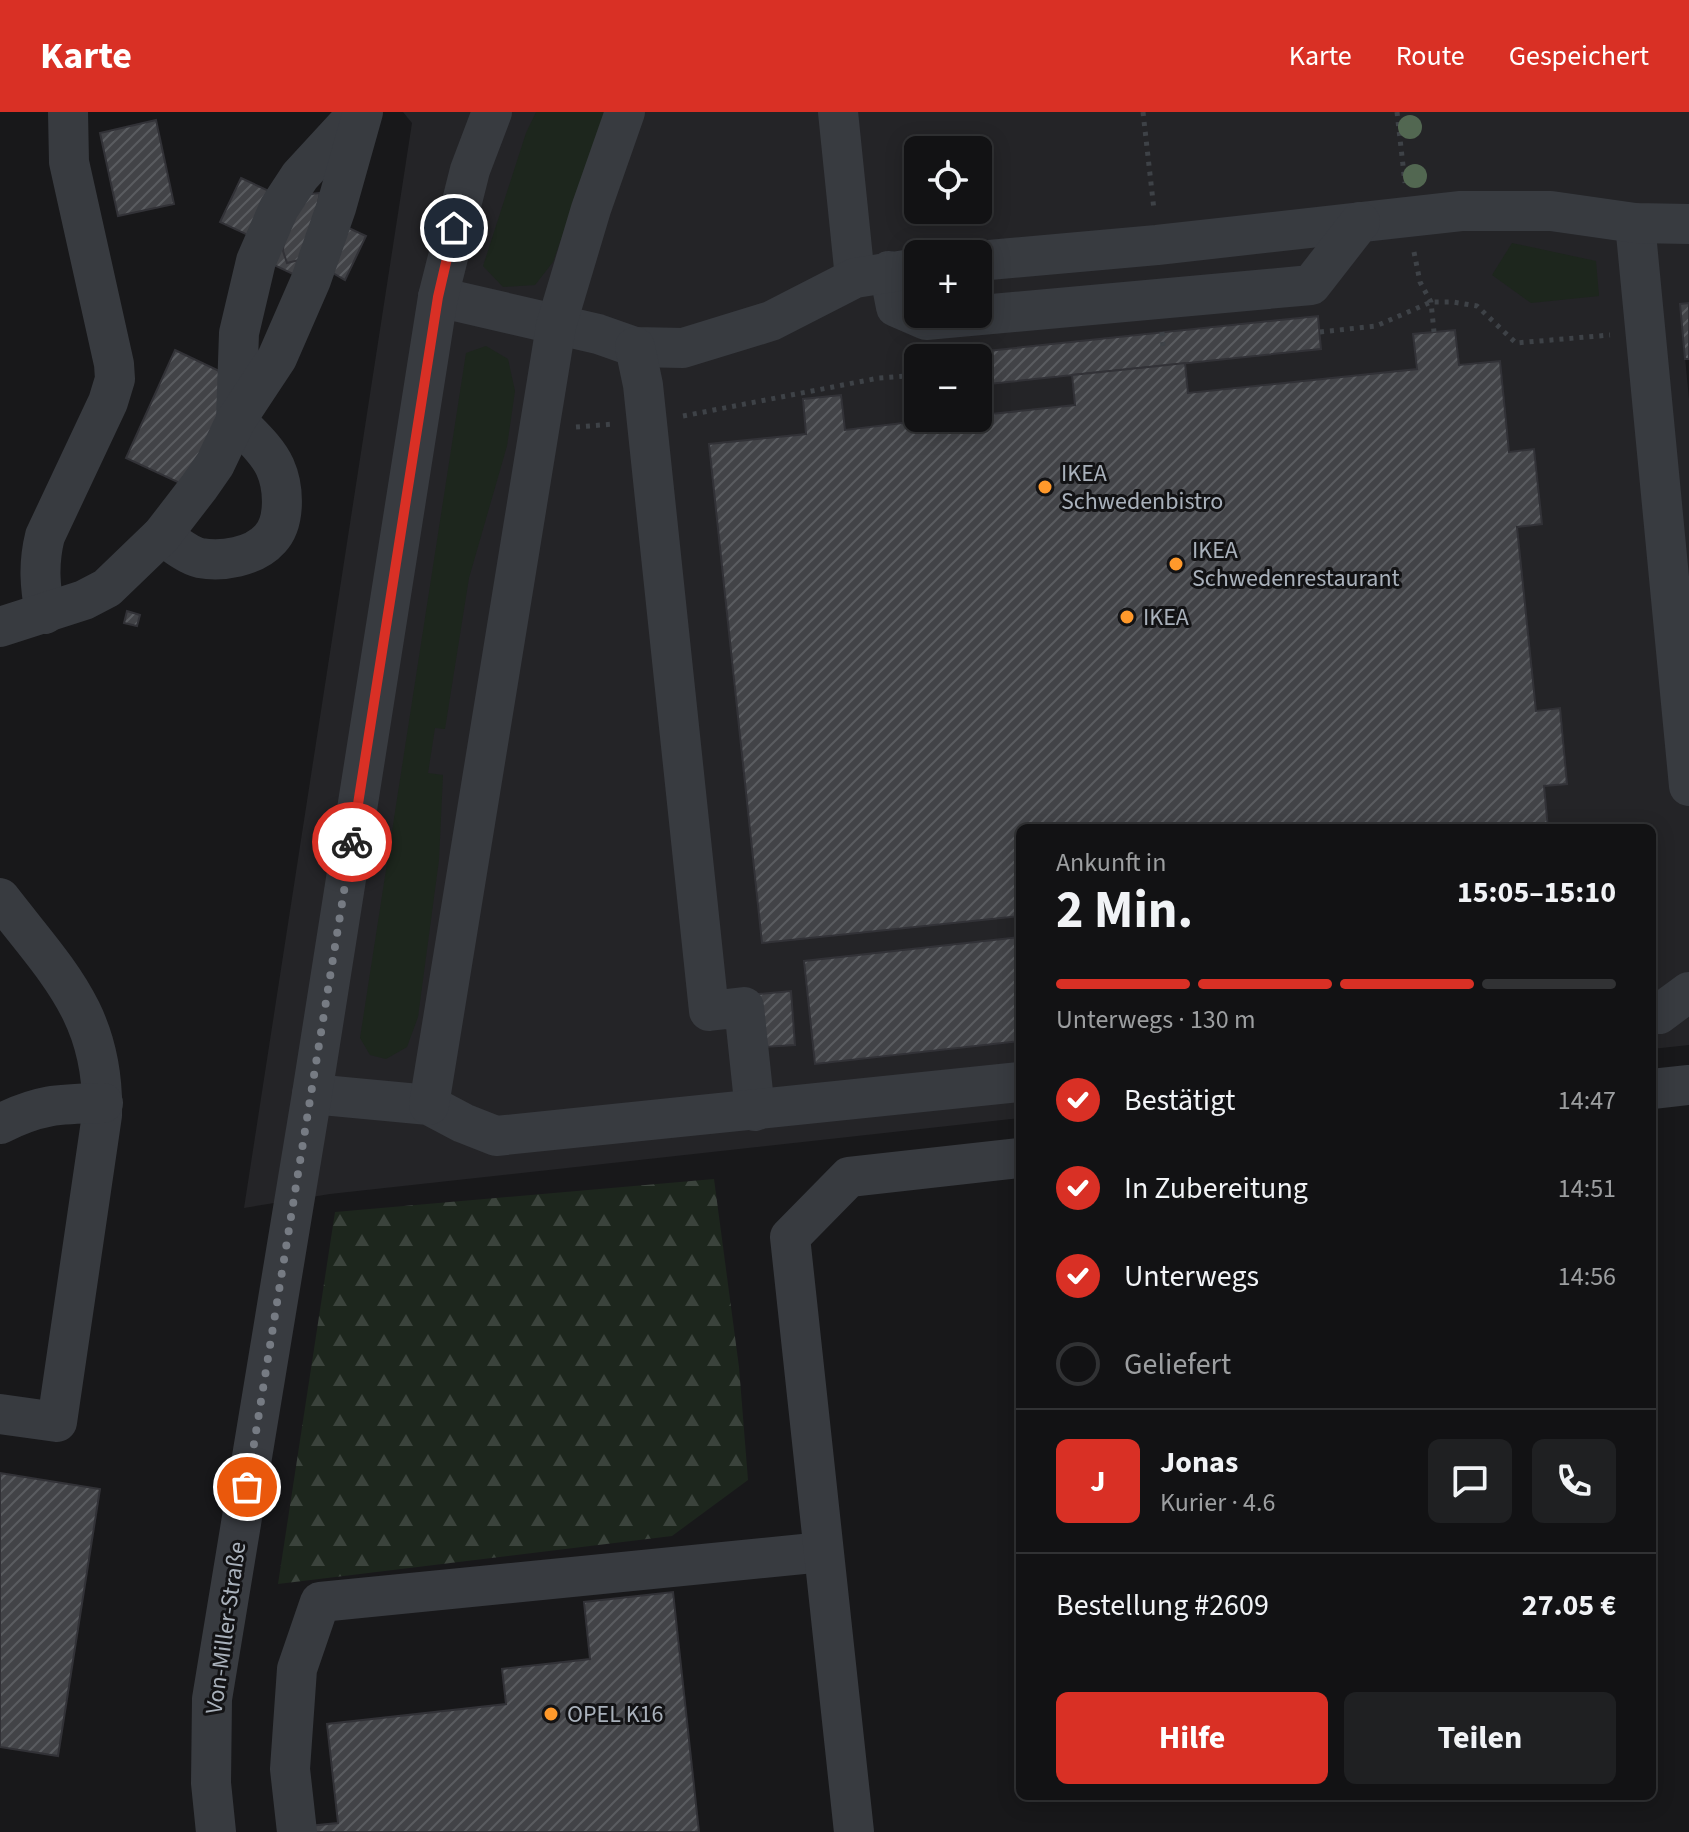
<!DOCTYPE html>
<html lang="de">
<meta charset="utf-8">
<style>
:root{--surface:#121214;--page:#1f2022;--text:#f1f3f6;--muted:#9c9ea0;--line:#313234;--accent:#d93025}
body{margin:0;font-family:"Source Sans 3",sans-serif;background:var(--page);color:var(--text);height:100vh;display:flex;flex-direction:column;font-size:30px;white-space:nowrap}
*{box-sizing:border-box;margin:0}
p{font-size:26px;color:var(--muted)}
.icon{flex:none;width:44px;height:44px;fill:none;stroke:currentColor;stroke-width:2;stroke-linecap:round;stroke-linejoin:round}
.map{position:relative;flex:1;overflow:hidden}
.panel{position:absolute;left:1016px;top:712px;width:640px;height:976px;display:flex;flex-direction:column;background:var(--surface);border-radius:12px;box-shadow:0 4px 20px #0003,0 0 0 2px var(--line)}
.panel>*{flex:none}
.controls{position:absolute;left:904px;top:24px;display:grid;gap:16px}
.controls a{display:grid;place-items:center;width:88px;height:88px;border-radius:12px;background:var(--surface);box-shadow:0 4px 20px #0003,0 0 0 2px var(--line);font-size:40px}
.pin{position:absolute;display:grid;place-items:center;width:68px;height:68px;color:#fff;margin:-34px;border:4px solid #fff;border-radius:50%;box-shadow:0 2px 8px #0007}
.courier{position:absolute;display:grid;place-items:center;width:80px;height:80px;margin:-40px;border:6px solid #d93025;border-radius:50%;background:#fff;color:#222;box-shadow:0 2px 10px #0007}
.head em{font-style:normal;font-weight:700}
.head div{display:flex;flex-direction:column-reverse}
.head{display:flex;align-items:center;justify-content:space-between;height:136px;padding:0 40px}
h1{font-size:52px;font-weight:700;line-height:60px}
.bar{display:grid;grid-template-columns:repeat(4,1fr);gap:12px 8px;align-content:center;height:96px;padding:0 40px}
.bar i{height:10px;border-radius:6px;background:var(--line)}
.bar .on{background:var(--accent)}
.bar p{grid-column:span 4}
.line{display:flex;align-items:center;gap:20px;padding:0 40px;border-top:2px solid var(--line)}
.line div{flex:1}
.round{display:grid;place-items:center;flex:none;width:84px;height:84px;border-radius:12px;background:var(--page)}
ol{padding:0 40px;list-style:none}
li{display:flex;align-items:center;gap:24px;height:88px}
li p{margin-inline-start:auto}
li .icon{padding:8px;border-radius:50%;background:var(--accent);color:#fff;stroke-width:4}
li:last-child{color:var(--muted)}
li i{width:44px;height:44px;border:4px solid var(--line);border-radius:50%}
.button{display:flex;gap:16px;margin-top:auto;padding:16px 40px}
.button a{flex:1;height:92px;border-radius:12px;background:var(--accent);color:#fff;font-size:32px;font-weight:700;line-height:92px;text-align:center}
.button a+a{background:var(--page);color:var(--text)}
header{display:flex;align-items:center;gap:48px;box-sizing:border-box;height:112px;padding:0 40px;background:var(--accent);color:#fff}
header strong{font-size:38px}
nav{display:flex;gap:44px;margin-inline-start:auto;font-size:28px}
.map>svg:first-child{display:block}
</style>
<header>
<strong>Karte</strong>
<nav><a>Karte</a><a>Route</a><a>Gespeichert</a></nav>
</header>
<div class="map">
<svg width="1689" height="1720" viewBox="0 0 1689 1720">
<defs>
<pattern id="forest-firs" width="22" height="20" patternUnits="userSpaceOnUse" patternTransform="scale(2)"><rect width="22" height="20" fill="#1d261d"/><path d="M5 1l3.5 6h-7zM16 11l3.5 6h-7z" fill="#3b433c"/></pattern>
<pattern id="building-hatch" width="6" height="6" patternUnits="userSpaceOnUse" patternTransform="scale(2)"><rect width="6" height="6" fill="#424347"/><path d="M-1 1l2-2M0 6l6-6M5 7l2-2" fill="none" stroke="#5a5c60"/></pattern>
</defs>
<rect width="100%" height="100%" fill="#18181a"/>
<path fill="#242427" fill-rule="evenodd" d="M403,0H1689V191L1680,193L1689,287V933L1652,937V716H1020V1006L330,1082L244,1096L412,11ZM918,38H978V98H918ZM918,142H978V202H918ZM918,246H978V306H918Z"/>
<g fill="#1d261d">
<path d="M536,0H606L553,150L535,173L503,175L483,154L526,21Z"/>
<path d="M1512,131L1596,149L1599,184L1531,191L1492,163Z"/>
<path d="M486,234L508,247L515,279L507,334L469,466L445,617L435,616L428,661L443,663L439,748L418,905L407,935L386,947L370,943L360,926L466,241Z"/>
</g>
<path fill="url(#forest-firs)" d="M714,1067L739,1255L748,1368L672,1424L278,1472L335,1100Z"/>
<g fill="url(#building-hatch)" stroke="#323237" stroke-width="2">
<path d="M156,8L174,92L118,104L100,21Z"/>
<path d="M241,66L366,124L345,168L307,146L299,165L272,152L278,137L220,110Z"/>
<path d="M320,81L307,146L287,151L283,139L284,127L302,88L311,82Z"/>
<path d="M1689,191V247H1685L1680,192Z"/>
<path d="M1318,204L1321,237L979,273L981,287L978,288V246H920Z"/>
<path d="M1455,218L1459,253L1500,249L1509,340L1534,337L1542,412L1517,415L1536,599L1560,596L1567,672L1544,674L1548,716H1020V804L762,831L709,332L806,322L803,287L841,283L845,318L944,306H978V288L981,287L982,303L1075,293L1072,263L1158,254L1185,251L1188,281L1417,257L1413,222Z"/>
<path d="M175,238L236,267L186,374L126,346Z"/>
<path d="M918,246V279L908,280L904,248Z"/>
<path d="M127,499L140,503L137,514L124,511Z"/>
<path d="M1020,825V929L815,952L804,849Z"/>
<path d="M791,879L795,933L763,935L759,882Z"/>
<path d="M0,1361L100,1377L58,1644L0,1635Z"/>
<path d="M673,1480L699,1720H308V1714L338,1711L327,1612L506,1592L502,1557L590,1547L584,1490Z"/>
</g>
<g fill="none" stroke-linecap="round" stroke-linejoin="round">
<g stroke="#3e4247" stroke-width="5" stroke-dasharray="4 6" stroke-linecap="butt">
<path d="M1143,0L1154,98"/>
<path d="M1397,0L1405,71"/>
<path d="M1414,140L1420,170L1431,190L1434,220"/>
<path d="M1162,220L1163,235"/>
<path d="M1320,220L1376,214L1431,190H1453L1477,194L1516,231L1610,223"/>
<path d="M683,304L879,266L906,264"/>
<path d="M576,315L614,312"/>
</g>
<g stroke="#383b40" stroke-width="40">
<path d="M838,0L855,166"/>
<path d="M1635,111L1689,674"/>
<path d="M978,149L1157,133L1461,99H1551L1635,111L1689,112"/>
<path d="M889,159L896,195L926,208L1311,173L1360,110"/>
<path d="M438,185L598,222L635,235L683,236L771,209L855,166L918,156"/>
<path d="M635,235L643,273L709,899L744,895L755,999"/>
<path d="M162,423C173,431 187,443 200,446C222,450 254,445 270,427C286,410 284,375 275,355C267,337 249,322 236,308L239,221L256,149L279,96L300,64L359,0"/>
<path d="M45,502C40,474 38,452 45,424L108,290L115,267L114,252L69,50L68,0"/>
<path d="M0,515L84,488L107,476L162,423L199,375L215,352L236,308L277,246L311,168L336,96L363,0"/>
<path d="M0,786C57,860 105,903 102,1003L57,1310L0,1302"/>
<path d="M1652,902H1659L1689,880"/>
<path d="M1652,977L1689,973"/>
<path d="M312,982L429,993L463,1011L496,1024L1020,970"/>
<path d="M429,993L556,214L591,97L625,0"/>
<path d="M0,1012C40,992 59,992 103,991"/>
<path d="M216,1720L211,1671L212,1587L312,982L438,185L470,58L492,0"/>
<path d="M297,1720L290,1657L297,1557L320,1490L823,1440"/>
<path d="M854,1720L790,1125L849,1065L1020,1046"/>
</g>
</g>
<g fill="#526751">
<circle cx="1410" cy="15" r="12"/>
<circle cx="1415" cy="64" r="12"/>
</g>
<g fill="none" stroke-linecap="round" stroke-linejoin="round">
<path stroke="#767b83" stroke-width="8" stroke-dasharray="0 14.4" d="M247,1375L352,730"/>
<path stroke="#d93025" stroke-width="10" d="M352,730L438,185L454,116"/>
</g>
<g fill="#ff992b" stroke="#131315" stroke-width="3">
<circle cx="1045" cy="375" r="8"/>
<circle cx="1176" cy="452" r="8"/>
<circle cx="1127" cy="505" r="8"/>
<circle cx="551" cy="1602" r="8"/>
</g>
<g text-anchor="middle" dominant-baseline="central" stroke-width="6" stroke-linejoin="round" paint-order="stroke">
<g font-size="24" fill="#a9b1bb" stroke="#131315" text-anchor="start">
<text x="1061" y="361">IKEA<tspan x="1061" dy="28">Schwedenbistro</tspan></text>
<text x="1192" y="438">IKEA<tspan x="1192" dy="28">Schwedenrestaurant</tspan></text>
<text x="1143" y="505">IKEA</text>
<text x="567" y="1602">OPEL K16</text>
</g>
<g font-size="24" fill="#a9b1bb" stroke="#131315">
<text transform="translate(226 1516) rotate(-82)">Von-Miller-Straße</text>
</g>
</g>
</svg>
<div class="controls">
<a><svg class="icon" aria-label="locate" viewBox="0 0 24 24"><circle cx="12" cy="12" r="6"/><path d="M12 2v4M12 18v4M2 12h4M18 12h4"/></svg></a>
<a>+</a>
<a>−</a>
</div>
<div class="pin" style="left:247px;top:1375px;background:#ea580c"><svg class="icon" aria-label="bag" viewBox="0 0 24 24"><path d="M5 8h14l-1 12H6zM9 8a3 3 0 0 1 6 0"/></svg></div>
<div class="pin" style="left:454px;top:116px;background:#1f2937"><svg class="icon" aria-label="home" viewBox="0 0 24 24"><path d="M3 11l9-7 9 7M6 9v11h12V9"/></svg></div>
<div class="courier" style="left:352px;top:730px"><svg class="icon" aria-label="bike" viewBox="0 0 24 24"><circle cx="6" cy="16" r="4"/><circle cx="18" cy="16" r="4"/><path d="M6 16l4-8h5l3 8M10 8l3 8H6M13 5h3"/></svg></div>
<section class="panel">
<div class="head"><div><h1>2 Min.</h1><p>Ankunft in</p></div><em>15:05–15:10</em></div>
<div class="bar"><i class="on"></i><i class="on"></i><i class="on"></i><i></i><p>Unterwegs · 130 m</p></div>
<ol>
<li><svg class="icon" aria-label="check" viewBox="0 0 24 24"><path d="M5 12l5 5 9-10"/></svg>Bestätigt<p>14:47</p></li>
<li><svg class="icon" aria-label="check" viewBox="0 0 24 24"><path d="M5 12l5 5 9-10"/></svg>In Zubereitung<p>14:51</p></li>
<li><svg class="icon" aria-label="check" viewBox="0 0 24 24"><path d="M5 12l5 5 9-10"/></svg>Unterwegs<p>14:56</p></li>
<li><i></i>Geliefert</li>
</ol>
<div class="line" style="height:144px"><b class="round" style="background:var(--accent);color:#fff">J</b><div><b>Jonas</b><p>Kurier · 4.6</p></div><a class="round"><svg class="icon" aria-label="chat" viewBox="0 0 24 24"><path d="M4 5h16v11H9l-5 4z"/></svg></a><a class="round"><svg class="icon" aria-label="phone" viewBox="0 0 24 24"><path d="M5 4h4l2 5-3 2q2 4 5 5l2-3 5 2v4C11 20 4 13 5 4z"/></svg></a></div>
<div class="line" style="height:104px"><div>Bestellung #2609</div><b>27.05 €</b></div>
<div class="button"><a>Hilfe</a><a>Teilen</a></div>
</section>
</div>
